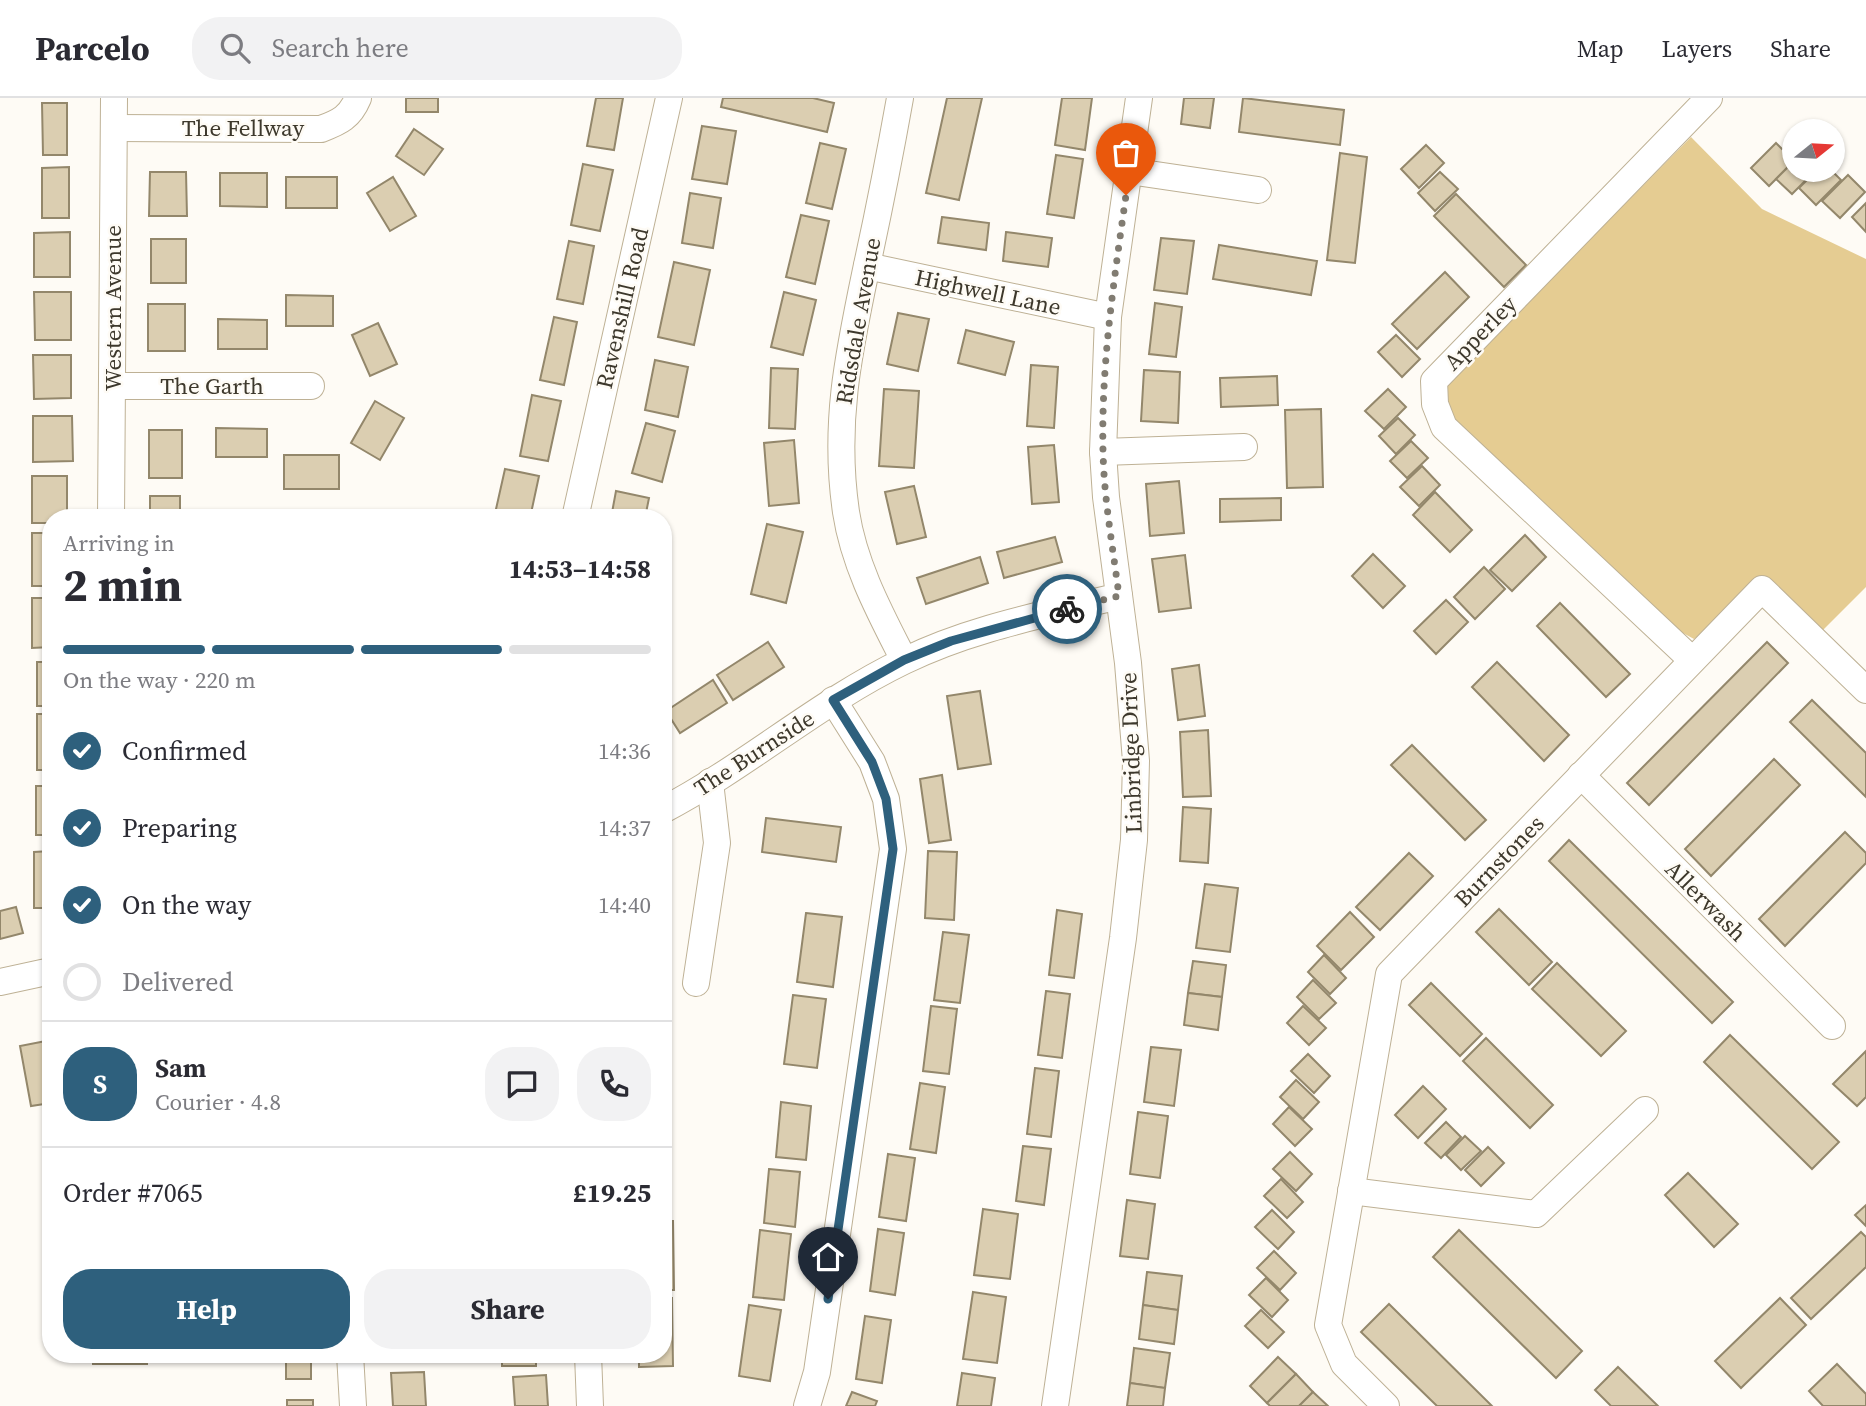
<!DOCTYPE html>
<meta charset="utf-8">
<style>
:root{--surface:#fff;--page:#f2f2f3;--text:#2b2b33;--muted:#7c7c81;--line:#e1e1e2;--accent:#2e607d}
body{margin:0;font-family:"Source Serif 4",serif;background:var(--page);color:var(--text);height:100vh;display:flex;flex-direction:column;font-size:26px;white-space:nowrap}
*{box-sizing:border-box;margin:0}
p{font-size:23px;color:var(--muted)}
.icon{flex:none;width:38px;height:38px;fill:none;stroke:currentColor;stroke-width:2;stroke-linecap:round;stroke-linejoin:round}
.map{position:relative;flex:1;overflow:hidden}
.panel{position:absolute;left:42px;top:411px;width:630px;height:854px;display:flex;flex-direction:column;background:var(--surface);border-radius:28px;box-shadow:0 2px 5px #0004}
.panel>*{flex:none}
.needle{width:46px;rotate:72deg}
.fabs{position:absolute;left:1782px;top:21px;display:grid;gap:14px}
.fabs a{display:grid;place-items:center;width:63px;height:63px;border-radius:50%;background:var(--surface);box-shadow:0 2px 5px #0004;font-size:35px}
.pin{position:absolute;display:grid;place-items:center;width:60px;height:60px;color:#fff;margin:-72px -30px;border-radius:50% 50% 50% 0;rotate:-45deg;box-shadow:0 0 7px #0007}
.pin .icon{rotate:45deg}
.courier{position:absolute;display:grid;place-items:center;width:70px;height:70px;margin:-35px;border:5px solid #2e607d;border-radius:50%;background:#fff;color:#222;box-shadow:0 2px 9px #0007}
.summary em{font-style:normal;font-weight:700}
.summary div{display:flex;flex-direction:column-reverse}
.summary{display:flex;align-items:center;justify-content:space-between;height:119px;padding:0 21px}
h1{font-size:46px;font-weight:700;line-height:52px}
.bar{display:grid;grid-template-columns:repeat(4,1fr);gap:10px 7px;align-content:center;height:84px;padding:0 21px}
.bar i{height:9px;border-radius:5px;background:var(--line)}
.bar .on{background:var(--accent)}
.bar p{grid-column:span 4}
.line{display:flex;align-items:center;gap:18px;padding:0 21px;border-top:2px solid var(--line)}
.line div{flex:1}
.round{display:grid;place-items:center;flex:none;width:74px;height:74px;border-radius:28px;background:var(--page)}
ol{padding:0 21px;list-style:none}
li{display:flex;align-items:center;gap:21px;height:77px}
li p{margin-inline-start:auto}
li .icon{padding:7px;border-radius:50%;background:var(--accent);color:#fff;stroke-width:4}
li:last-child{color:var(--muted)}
li i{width:38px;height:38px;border:4px solid var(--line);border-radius:50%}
.cta{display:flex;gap:14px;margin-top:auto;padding:14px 21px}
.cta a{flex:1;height:80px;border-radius:28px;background:var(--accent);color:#fff;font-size:28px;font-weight:700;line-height:80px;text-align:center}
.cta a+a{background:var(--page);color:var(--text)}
header{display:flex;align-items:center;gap:42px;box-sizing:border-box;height:98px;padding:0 35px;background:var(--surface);border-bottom:2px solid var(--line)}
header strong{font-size:33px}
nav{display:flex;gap:38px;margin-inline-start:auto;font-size:24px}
.search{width:490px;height:63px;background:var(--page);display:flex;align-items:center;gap:18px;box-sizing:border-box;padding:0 24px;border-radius:28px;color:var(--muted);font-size:26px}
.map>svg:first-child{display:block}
</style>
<header>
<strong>Parcelo</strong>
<div class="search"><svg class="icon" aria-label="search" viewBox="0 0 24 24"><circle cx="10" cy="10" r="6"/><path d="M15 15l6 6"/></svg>Search here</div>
<nav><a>Map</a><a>Layers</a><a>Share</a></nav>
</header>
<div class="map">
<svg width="1866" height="1308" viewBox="0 0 1866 1308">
<rect width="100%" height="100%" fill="#fefbf5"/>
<path fill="#e5cc92" d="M1691,39L1762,111L1866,161V489L1820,535L1762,477L1704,534L1694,541L1672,529L1455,326L1447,304V286Z"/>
<g fill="#dbceb1" stroke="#93876b" stroke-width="2">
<rect x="406" y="0" width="32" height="14"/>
<path d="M596,0H623L614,52L587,48Z"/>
<path d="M723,0H813L834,5L827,34L721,9Z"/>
<path d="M947,0H982L959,102L926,95Z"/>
<path d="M1062,0H1092L1085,52L1055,47Z"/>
<path d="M1184,0H1214L1210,30L1181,26Z"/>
<path d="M1243,0L1344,12L1340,47L1239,34Z"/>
<path d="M42,5H67V57H43Z"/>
<path d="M702,28L736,33L727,86L692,81Z"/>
<path d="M414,31L443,51L424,77L396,58Z"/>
<path d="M820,45L846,51L832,111L806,105Z"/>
<path d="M1776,45L1794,63L1769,88L1751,70Z"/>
<path d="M1426,47L1444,65L1419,90L1401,71Z"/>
<path d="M1340,55L1367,59L1355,165L1327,162Z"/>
<path d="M1056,57L1083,61L1074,120L1047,116Z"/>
<path d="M1794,63V72H1816L1792,96L1776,81Z"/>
<path d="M583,66L613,72L600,133L571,127Z"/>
<path d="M69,69V120H42V70Z"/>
<path d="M1817,72H1831L1841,82L1816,107L1799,90Z"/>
<path d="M150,74H186L187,118H149Z"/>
<path d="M1440,74L1458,91L1435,113L1418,95Z"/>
<path d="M220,75H267V109L220,108Z"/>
<path d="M1848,77L1865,94L1840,120L1822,103Z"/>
<rect x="286" y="79" width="51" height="31"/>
<path d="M393,79L416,118L390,133L367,95Z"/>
<path d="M690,95L721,100L713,150L682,145Z"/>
<path d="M1456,96L1526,167L1504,189L1434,118Z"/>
<path d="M1866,105V134L1852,119Z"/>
<path d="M801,117L829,123L815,186L786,179Z"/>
<path d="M942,119L989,125L986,152L938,145Z"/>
<path d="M70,134V179H34V135Z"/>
<path d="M1006,134L1052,140L1048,169L1003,163Z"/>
<path d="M1161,140L1194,143L1187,196L1154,192Z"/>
<rect x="151" y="141" width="35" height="44"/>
<path d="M569,143L594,148L583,206L557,201Z"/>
<path d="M1219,147L1317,163L1311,197L1213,181Z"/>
<path d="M674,164L710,172L694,247L658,239Z"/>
<path d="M1445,174L1469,199L1417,251L1392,226Z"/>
<path d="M34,194H71V242H35Z"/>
<path d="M784,194L816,202L803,257L771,249Z"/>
<path d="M286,197L333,198V228H286Z"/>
<path d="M1155,205L1182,209L1176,259L1149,256Z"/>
<rect x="148" y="206" width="37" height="47"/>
<path d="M898,215L929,221L918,273L887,266Z"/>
<path d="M554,219L577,224L564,287L540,282Z"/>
<path d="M218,221L267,222V251H218Z"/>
<path d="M378,225L397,266L370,278L352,237Z"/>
<path d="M966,232L1014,244L1005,277L958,265Z"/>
<path d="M1396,237L1420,261L1402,279L1378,254Z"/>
<path d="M33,257H71V300L34,301Z"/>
<path d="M655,262L688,269L678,319L645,312Z"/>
<path d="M1031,267L1058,269L1054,330L1027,328Z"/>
<path d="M771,270L798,271L795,331L769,330Z"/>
<path d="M1144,272L1180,274L1178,325L1141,323Z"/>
<path d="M1277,278L1278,307L1221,309L1220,280Z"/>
<path d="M884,291L919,293L914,370L879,368Z"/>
<path d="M1388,291L1406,309L1384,331L1365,313Z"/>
<path d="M532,297L561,303L548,363L520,358Z"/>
<path d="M375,303L404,320L380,362L351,345Z"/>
<path d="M1321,311L1323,389L1287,390L1285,312Z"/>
<path d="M33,318H72L73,363L33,364Z"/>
<path d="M1398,320L1415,337L1396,356L1379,338Z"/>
<path d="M646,325L675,333L662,384L632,375Z"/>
<path d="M216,330L267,331V359H216Z"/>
<rect x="149" y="332" width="33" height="48"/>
<path d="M794,342L799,405L769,408L764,345Z"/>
<path d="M1411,343L1428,360L1407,380L1390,363Z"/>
<path d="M1054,347L1059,404L1032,406L1028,349Z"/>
<rect x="284" y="357" width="55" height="34"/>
<path d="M1422,368L1440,387L1419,408L1400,389Z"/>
<path d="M505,371L539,378L530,420H494Z"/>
<path d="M32,378H67V420H51V425H32Z"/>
<path d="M1179,383L1184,435L1150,438L1146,386Z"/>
<path d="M914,388L926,439L897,446L885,394Z"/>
<path d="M616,393L649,400L645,420H611Z"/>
<path d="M1435,394L1472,432L1450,454L1413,417Z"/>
<rect x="150" y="398" width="30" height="22"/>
<path d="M1281,400V422L1220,424V401Z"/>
<path d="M767,426L803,434L786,505L751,496Z"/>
<rect x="32" y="435" width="19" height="53"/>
<path d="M1525,437L1546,459L1512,493L1490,472Z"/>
<path d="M1055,439L1062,464L1004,480L997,454Z"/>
<path d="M1373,456L1405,488L1383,510L1352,478Z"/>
<path d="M1185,457L1191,510L1159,514L1152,461Z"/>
<path d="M980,459L988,485L926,506L917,480Z"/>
<path d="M1484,469L1505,491L1475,521L1454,499Z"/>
<path d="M32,500H51V549L32,550Z"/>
<path d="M1446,502L1468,524L1436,556L1414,533Z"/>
<path d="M1560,505L1630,576L1606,599L1537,528Z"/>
<path d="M768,544L784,569L733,602L717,577Z"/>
<path d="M1767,544L1788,565L1649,707L1627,685Z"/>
<rect x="37" y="564" width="14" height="44"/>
<path d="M1497,564L1569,637L1544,663L1472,589Z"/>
<path d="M1199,567L1205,618L1178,622L1172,571Z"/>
<path d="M713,582L727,605L680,635L666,613Z"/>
<path d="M980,593L991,666L958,671L947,598Z"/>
<path d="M1812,602L1866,655V699L1790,624Z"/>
<rect x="37" y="616" width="14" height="56"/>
<path d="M1208,632L1211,698L1183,699L1180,634Z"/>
<path d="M1412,647L1486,722L1465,742L1391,667Z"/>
<path d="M1774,661L1800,687L1711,778L1685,751Z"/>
<path d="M942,677L951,742L929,745L920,681Z"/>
<rect x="36" y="688" width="15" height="49"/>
<path d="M1183,709L1211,711L1208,765L1180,763Z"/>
<path d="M766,720L841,729L836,764L762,754Z"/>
<path d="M1845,734L1866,755V765L1785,848L1759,821Z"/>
<path d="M1569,742L1733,904L1712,925L1549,763Z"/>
<path d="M51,753V810H34V754Z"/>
<path d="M928,753L957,754L954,822L925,820Z"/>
<path d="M1409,755L1433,778L1380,832L1356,809Z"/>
<path d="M1205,786L1238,790L1230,854L1196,850Z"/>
<path d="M16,809L23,835L0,841V813Z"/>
<path d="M1499,811L1552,864L1529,887L1476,834Z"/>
<path d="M1057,812L1082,816L1074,880L1049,877Z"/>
<path d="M1350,814L1374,839L1341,872L1317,848Z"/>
<path d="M806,815L842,819L833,889L797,884Z"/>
<path d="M943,834L969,837L960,905L934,902Z"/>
<path d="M1324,857L1346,880L1330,896L1308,874Z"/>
<path d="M1193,863L1226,867L1222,899L1188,895Z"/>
<path d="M1557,865L1626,933L1601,958L1532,891Z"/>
<path d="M1313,882L1336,905L1319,921L1297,899Z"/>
<path d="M1431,885L1482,936L1460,958L1409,907Z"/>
<path d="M1046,893L1070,896L1062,960L1038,957Z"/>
<path d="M1188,895L1222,899L1218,932L1184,927Z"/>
<path d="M793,897L826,901L817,970L784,966Z"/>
<path d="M931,908L957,911L949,976L923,973Z"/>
<path d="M1303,908L1326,930L1309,947L1287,925Z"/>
<path d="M1730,937L1839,1044L1812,1071L1704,964Z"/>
<path d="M1486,940L1553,1007L1530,1030L1463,963Z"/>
<path d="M51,942V1005L31,1008L20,948Z"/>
<path d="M1151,949L1181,952L1174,1008L1144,1004Z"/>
<path d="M1866,953V999L1857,1008L1833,986Z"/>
<path d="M1308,956L1330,978L1314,995L1291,973Z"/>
<path d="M1035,970L1059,973L1051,1039L1027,1036Z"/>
<path d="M1296,982L1319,1004L1303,1021L1280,999Z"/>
<path d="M920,985L945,989L936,1055L910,1051Z"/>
<path d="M1423,988L1446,1011L1418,1040L1395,1017Z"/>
<path d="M781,1004L811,1008L806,1062L776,1059Z"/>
<path d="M1289,1009L1312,1031L1295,1048L1273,1026Z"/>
<path d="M1138,1014L1168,1018L1160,1080L1130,1076Z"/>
<path d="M1446,1024L1461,1039L1441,1060L1425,1045Z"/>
<path d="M1465,1038L1481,1053L1461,1072L1446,1057Z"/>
<path d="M1023,1048L1051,1051L1044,1107L1016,1103Z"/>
<path d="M1488,1049L1504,1065L1481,1088L1465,1072Z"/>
<path d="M1290,1054L1312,1076L1296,1093L1273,1071Z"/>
<path d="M888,1056L915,1060L906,1123L879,1119Z"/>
<path d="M769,1071L800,1074L795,1129L764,1125Z"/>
<path d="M1688,1075L1738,1126L1714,1149L1665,1097Z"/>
<path d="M1281,1081L1303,1104L1287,1120L1264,1098Z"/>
<path d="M1127,1102L1155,1106L1148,1161L1120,1158Z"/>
<path d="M1866,1107V1128L1855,1117Z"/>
<path d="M983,1111L1018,1116L1010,1181L974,1177Z"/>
<path d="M1272,1112L1294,1134L1278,1151L1255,1129Z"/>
<path d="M663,1123H673L674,1192H663Z"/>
<path d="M878,1131L904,1135L895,1197L870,1193Z"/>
<path d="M760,1132L791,1136L784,1202L753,1199Z"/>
<path d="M1459,1132L1582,1253L1556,1280L1433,1159Z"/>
<path d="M1861,1134L1866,1139V1169L1811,1221L1791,1200Z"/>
<path d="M1274,1153L1296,1175L1280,1192L1257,1170Z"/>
<path d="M1147,1174L1182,1178L1178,1212L1143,1207Z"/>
<path d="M1266,1180L1288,1202L1272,1219L1249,1197Z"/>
<path d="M973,1194L1006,1199L997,1265L963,1261Z"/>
<path d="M663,1200H672L673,1268L639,1269V1256H663Z"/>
<path d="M1780,1200L1806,1227L1741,1290L1715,1263Z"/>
<path d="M1389,1206L1492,1308H1437L1361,1234Z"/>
<path d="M749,1207L781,1212L770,1283L739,1278Z"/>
<path d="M1143,1207L1178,1212L1174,1246L1139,1241Z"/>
<path d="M1261,1212L1284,1234L1268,1250L1245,1228Z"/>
<path d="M865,1218L891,1222L882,1285L856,1281Z"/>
<path d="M1134,1250L1170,1255L1165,1290L1130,1285Z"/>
<rect x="93" y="1256" width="54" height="10"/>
<rect x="286" y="1256" width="25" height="25"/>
<path d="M391,1256H424L423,1264L391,1263Z"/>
<rect x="502" y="1256" width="34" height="12"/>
<path d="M1278,1259L1296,1276L1267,1305L1250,1288Z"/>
<path d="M1837,1266L1866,1296V1308H1823L1809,1293Z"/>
<path d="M1618,1269L1658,1308H1611L1595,1292Z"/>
<path d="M424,1274L426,1308H393L391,1275Z"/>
<path d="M962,1275L995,1280L991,1308H957Z"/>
<path d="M1296,1276L1313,1294L1299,1308H1270L1267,1305Z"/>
<path d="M546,1277L548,1308H515L513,1279Z"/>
<path d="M1130,1285L1165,1290L1163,1308H1127Z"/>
<path d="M852,1294L877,1303L875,1308H846Z"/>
<path d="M1313,1294L1328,1308H1299Z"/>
<rect x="287" y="1302" width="26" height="6"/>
</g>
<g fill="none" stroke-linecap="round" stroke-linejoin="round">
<g stroke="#beb195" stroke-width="28">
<g id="minor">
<path d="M900,0C890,56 879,112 867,167C849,253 833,325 846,414C854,467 880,515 904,562"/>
<path d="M114,30L321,31C340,24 350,19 358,0"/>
<path d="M1129,73L1258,92"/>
<path d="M867,168L1108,219"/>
<path d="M112,288H311"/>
<path d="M1103,354L1244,349"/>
<path d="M111,420L114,0"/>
<path d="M575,420L669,0"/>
<path d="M1692,562L1444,329L1435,306L1434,283L1709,0"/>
<path d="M1581,677L1832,928"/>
<path d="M663,712C747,668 819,604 904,563C971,530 1047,516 1119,498"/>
<path d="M0,884L51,873"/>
<path d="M696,885L717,745L710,684"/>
<path d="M1351,1093L1536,1116L1645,1012"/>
<path d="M350,1256L353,1308"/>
<path d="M588,1256L590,1308"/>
<path d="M807,1308L817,1274L893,751L886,701L872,664L833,602"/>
<path d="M1055,1308L1123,840L1134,742L1136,663L1128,565L1106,399L1103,354L1108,219L1139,0"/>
<path d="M1386,1308L1344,1266L1328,1227L1389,876L1762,491L1866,592"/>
</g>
</g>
<use href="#minor" stroke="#fff" stroke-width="26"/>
</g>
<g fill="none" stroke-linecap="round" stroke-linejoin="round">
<path stroke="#817c72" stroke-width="7" stroke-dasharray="0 12.6" d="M1067,511L1119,498C1113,450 1104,402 1103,353C1101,267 1114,182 1126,97"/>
<path stroke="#2e607d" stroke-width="9" d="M828,1201L893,751L886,701L872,664L833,602L904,562L951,543L1067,511"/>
</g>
<g text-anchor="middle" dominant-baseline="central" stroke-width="5" stroke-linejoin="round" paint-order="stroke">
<g font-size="23" fill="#3d382c" stroke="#fefbf5">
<text x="243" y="30">The Fellway</text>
<text transform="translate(988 194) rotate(12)">Highwell Lane</text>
<text transform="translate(113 210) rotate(-90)">Western Avenue</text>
<text transform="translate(622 210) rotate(-77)">Ravenshill Road</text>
<text transform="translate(858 223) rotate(-80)">Ridsdale Avenue</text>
<text transform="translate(1480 235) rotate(-46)">Apperley</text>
<text x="212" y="288">The Garth</text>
<text transform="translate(754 655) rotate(-33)">The Burnside</text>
<text transform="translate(1131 655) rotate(-92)">Linbridge Drive</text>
<text transform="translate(1499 763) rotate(-46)">Burnstones</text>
<text transform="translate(1706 803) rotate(45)">Allerwash</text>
</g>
</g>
</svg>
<div class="fabs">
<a><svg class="needle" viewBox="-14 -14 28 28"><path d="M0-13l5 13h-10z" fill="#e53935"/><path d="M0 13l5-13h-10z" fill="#7c7c81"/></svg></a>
</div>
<div class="pin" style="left:1126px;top:97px;background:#ea580c"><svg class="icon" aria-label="bag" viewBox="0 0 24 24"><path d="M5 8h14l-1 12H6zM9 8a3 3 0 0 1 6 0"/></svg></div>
<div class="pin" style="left:828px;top:1201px;background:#1f2937"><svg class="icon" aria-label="home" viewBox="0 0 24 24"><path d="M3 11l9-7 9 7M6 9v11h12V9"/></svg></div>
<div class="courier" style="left:1067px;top:511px"><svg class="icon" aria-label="bike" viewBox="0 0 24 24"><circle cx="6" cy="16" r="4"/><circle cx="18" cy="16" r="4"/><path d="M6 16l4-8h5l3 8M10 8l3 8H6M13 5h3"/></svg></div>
<section class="panel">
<div class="summary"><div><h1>2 min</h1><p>Arriving in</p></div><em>14:53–14:58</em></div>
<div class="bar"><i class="on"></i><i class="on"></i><i class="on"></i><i></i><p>On the way · 220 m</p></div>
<ol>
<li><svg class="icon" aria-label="check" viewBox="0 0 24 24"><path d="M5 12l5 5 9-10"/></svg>Confirmed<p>14:36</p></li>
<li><svg class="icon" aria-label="check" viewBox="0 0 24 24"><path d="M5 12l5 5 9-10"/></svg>Preparing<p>14:37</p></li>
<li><svg class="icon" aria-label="check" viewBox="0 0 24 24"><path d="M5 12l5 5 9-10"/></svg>On the way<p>14:40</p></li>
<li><i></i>Delivered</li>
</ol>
<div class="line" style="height:126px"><b class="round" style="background:var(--accent);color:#fff">S</b><div><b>Sam</b><p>Courier · 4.8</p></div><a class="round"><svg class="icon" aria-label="chat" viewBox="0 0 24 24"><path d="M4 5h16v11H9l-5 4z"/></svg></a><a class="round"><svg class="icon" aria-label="phone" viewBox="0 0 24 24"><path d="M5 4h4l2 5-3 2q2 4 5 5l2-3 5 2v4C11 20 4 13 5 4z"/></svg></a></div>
<div class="line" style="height:91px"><div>Order #7065</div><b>£19.25</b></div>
<div class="cta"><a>Help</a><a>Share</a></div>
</section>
</div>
